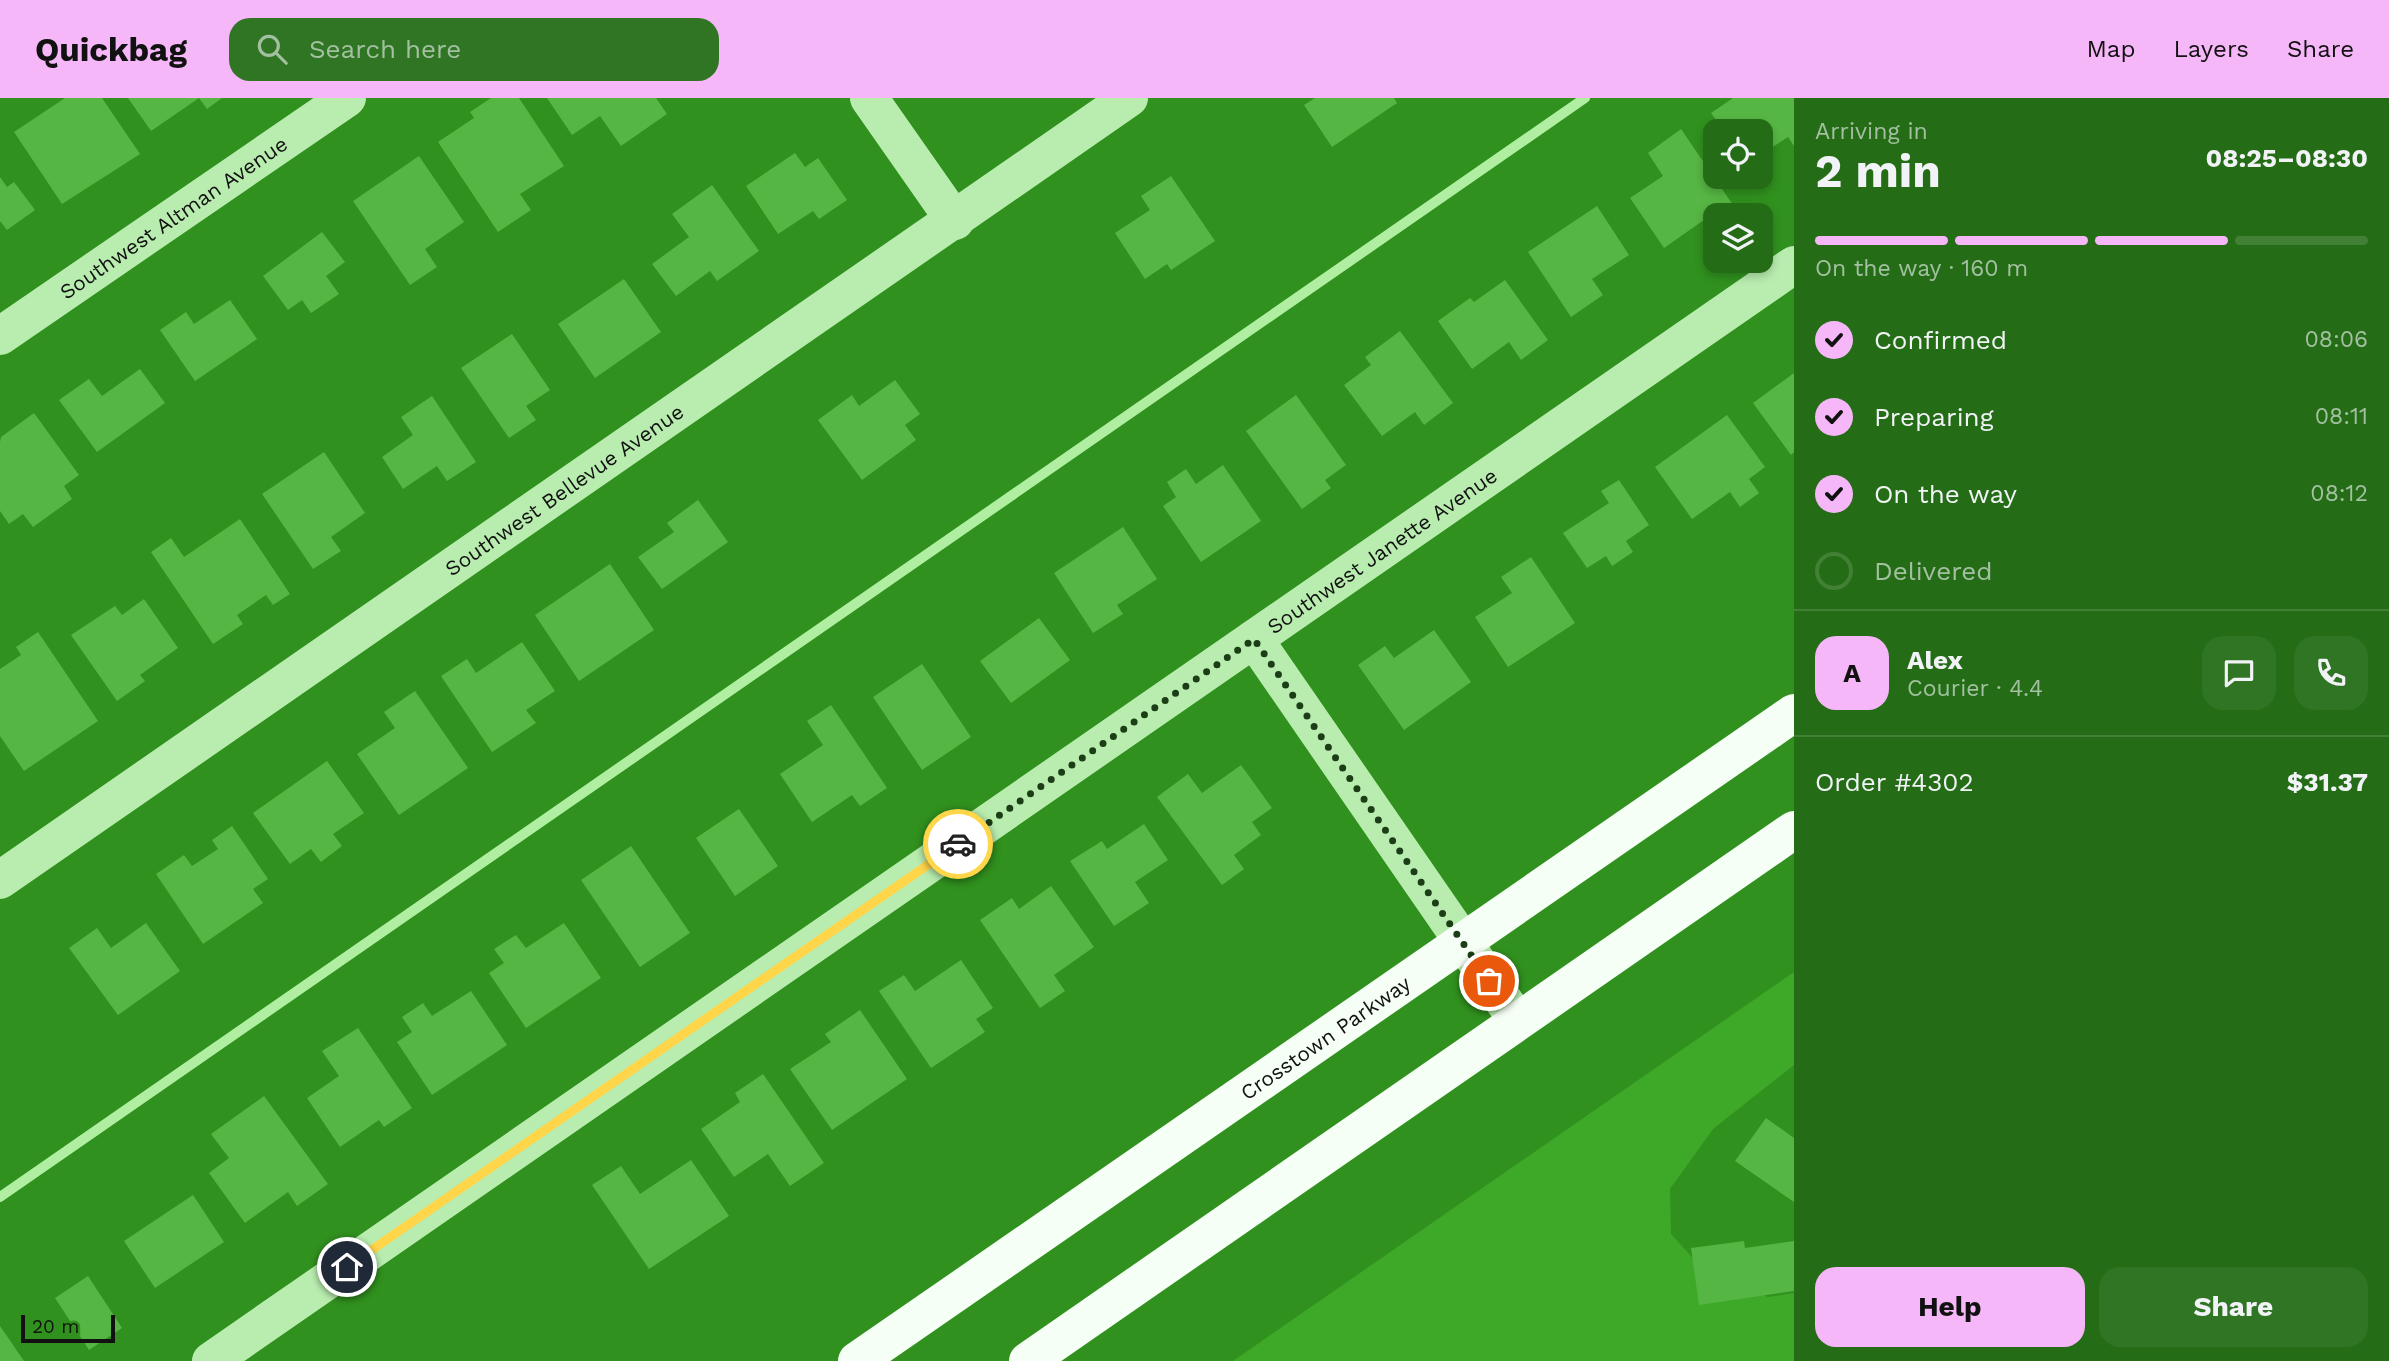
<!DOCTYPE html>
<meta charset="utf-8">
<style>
:root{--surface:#246d16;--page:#307523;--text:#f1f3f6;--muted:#a3c0a1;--line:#418035;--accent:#f6b7f9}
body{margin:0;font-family:"Work Sans",sans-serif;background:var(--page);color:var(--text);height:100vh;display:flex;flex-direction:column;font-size:26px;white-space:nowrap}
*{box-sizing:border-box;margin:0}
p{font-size:23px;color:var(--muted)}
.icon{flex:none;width:38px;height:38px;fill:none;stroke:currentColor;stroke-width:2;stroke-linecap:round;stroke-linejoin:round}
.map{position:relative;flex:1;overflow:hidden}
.panel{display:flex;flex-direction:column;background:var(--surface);width:595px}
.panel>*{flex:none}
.buttons{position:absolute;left:1703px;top:21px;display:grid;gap:14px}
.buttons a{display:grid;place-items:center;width:70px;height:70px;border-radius:14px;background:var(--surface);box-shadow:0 4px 10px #0003;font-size:35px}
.scale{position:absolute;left:21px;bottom:18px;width:94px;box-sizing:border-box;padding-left:7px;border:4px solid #111;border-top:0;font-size:19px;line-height:24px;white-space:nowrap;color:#111;-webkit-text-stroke:5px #30911e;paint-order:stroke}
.pin{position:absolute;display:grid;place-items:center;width:60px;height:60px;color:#fff;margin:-30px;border:4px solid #fff;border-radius:50%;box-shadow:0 2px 7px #0007}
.courier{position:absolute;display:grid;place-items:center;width:70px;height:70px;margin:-35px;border:5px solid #ffd54a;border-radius:50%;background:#fff;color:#222;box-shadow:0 2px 9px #0007}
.headline em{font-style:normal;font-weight:700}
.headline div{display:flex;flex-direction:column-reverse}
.headline{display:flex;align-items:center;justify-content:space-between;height:119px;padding:0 21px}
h1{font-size:46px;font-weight:700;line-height:52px}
.bar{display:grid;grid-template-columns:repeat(4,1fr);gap:10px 7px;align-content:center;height:84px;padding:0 21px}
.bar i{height:9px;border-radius:5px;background:var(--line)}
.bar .on{background:var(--accent)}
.bar p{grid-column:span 4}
.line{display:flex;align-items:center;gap:18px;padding:0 21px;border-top:2px solid var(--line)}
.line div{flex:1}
.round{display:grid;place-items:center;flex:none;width:74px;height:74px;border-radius:21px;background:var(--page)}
ol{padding:0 21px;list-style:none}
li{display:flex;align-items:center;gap:21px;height:77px}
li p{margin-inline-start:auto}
li .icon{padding:7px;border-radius:50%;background:var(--accent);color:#111;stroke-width:4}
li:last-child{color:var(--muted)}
li i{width:38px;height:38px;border:4px solid var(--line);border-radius:50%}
.button{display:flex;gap:14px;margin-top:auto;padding:14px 21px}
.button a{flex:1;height:80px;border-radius:21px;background:var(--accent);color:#111;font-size:28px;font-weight:700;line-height:80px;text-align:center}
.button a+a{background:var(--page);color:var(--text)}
header{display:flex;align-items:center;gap:42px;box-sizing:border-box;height:98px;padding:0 35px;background:var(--accent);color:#111}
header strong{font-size:33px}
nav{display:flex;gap:38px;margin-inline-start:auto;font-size:24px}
.search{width:490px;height:63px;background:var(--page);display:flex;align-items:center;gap:18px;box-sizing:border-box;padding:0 24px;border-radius:21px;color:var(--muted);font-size:26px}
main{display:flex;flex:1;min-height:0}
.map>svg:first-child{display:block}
</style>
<header>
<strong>Quickbag</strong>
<div class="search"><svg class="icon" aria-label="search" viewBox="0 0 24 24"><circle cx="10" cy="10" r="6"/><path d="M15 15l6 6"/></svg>Search here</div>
<nav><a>Map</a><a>Layers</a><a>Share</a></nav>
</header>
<main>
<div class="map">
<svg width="1794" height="1263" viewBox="0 0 1794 1263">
<rect width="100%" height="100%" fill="#30911e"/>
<path fill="#3ea928" d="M1794,874V967L1713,1031L1670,1091L1671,1136L1701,1169L1768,1199L1794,1195V1263H1233Z"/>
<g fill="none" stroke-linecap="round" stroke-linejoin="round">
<path stroke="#b0efa2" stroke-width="10" d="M0,1099L1585,0"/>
</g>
<g fill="#56b643">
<path d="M65,0H102L140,56L62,106L14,34Z"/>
<path d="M128,0H199L151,33Z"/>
<path d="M199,0H222L207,11Z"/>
<path d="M491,0H519L564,68L520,96L531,112L498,134L438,44L474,20L470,14Z"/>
<path d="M547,0H656L667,16L621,48L600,18L572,37Z"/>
<path d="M1315,0H1394L1397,5L1332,49L1304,7Z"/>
<path d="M1733,0H1794V48L1788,39L1760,57V33H1724L1711,15Z"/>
<path d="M1681,31L1735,110L1725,117H1715V124L1708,128L1704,122L1664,150L1630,100L1663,78L1648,55Z"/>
<path d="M795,55L805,69L818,60L847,102L819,121L813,113L778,136L746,88Z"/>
<path d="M419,58L464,124L425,151L437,169L410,187L353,103Z"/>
<path d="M1171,78L1215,143L1171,172L1167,166L1145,181L1115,135L1150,112L1141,98Z"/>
<path d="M0,79L7,89L14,84L35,112L7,132L0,123Z"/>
<path d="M712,87L759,153L717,183L710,173L676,198L652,166L689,139L672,116Z"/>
<path d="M1597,108L1629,157L1592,181L1603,197L1571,219L1528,154Z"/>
<path d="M322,134L345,164L326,178L339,196L311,215L302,202L288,212L263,178Z"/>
<path d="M624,181L661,234L595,280L558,226Z"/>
<path d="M1505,182L1548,242L1521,262L1509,244L1472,271L1438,223L1470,200L1474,204Z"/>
<path d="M230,202L257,241L195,283L160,232L186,214L194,226Z"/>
<path d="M1400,233L1453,305L1424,327L1415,314L1382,338L1344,287L1371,267L1365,259Z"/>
<path d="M512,236L550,292L526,308L536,322L509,340L461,270Z"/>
<path d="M140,271L165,305L97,354L59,302L89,281L102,298Z"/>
<path d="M1794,275V354L1791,357L1753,305Z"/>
<path d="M895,282L920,316L905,327L916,342L862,382L818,322L852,297L859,308Z"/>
<path d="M1296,297L1346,367L1325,382L1331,390L1302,411L1246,333Z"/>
<path d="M432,298L476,364L447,383L437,368L403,391L382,359L413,337L401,319Z"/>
<path d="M34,315L79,377L64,388L72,401L33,429L23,416L9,426L0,413V344L1,339Z"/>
<path d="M1727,317L1765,369L1749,381L1759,395L1740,409L1730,394L1692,421L1655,369Z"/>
<path d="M324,354L365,415L331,439L341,453L313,471L262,396Z"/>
<path d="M1223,367L1261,423L1201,464L1163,408L1176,399L1167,384L1186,371L1196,386Z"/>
<path d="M1619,382L1649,427L1626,443L1633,454L1612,468L1606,458L1587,470L1563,435L1609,405L1601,393Z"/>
<path d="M698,402L728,444L662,491L638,459L674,434L667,425Z"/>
<path d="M240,421L290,496L273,507L266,497L237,517L243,526L213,546L151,454L171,440L184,459Z"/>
<path d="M1123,429L1157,481L1117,507L1123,516L1093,535L1054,475Z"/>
<path d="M1531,459L1575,525L1508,569L1475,519L1512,495L1501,479Z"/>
<path d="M610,466L654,532L579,583L535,517Z"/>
<path d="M144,501L178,550L140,577L145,583L117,603L71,537L115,508L122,517Z"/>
<path d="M1039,520L1070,562L1011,605L980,563Z"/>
<path d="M1434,532L1471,584L1404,632L1358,567L1385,548L1394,560Z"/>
<path d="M38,534L98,623L24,673L0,638V571L21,557L16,549Z"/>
<path d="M522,544L555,593L526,612L536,625L492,654L441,578L467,561L476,575Z"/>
<path d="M922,566L971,639L922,672L873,599Z"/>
<path d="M415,593L468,670L399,717L357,656L395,630L384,614Z"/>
<path d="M831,607L887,690L860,708L852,697L812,724L780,676L823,647L807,623Z"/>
<path d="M327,663L364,715L333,736L342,748L321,764L311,751L290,766L253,715Z"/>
<path d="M1241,667L1272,710L1252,724L1261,737L1234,757L1244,771L1222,787L1157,699L1188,676L1202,695Z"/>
<path d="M739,711L778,768L735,798L696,740Z"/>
<path d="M1144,726L1168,762L1135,784L1149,805L1114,828L1070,763L1102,743L1107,751Z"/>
<path d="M232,728L268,781L253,791L263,805L203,846L156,776L184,757L192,768L218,751L212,742Z"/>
<path d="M631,748L690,835L640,869L581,782Z"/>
<path d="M1051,788L1094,849L1054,877L1065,893L1040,910L980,822L1012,800L1019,811Z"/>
<path d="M146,825L180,873L118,917L69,850L97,830L111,850Z"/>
<path d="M564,825L601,880L526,930L489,875L504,865L494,851L516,837L526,850Z"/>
<path d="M961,862L993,910L976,921L985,934L931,970L879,893L904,877L915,893Z"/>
<path d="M471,893L507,947L432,997L397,944L412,934L402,919L423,905L432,918Z"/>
<path d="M860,912L907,981L832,1032L790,971L831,944L825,936Z"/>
<path d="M358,930L412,1010L384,1029L379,1022L340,1049L307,1000L339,978L322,953Z"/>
<path d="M763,976L824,1065L790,1088L768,1056L734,1079L701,1031L740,1004L735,995Z"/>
<path d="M264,998L328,1086L297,1108L288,1094L245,1125L209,1075L229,1060L211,1036Z"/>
<path d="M1766,1020L1794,1040V1104L1735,1063Z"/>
<path d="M691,1062L729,1118L649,1171L592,1087L621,1068L640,1096Z"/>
<path d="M193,1097L224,1144L155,1190L124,1143Z"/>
<path d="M1744,1143L1745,1150L1794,1143V1193L1699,1207L1691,1150Z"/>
<path d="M88,1178L122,1230L89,1252L55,1200Z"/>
<path d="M0,1228L24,1263H0Z"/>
</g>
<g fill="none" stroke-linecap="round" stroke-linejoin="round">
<g stroke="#b9edaf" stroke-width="38">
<path d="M869,0L955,123"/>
<path id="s1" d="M0,238L347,0"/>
<path d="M1254,541L1517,922"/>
<path id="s2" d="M0,782L1129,0"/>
<path id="s3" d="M211,1263L1794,167"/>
</g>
<g stroke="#f6fff5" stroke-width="38">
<path id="s4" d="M857,1263L1794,615"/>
<path d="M1028,1263L1794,732"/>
</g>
</g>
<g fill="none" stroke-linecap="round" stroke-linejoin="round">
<path stroke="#1c3e16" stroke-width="7" stroke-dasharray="0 12.6" d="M958,746L1254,541L1489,883"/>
<path stroke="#ffd54a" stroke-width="9" d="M347,1169L958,746"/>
</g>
<g text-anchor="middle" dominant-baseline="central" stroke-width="5" stroke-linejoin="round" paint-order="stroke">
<g font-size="21" fill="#111" stroke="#30911e">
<text stroke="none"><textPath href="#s1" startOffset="210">Southwest Altman Avenue</textPath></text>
<text stroke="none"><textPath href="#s2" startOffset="686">Southwest Bellevue Avenue</textPath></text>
<text stroke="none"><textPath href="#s3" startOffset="1424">Southwest Janette Avenue</textPath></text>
<text stroke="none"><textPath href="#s4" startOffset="569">Crosstown Parkway</textPath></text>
</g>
</g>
</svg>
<div class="buttons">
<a><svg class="icon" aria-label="locate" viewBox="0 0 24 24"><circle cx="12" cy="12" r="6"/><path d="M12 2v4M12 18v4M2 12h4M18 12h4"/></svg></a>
<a><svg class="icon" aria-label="layers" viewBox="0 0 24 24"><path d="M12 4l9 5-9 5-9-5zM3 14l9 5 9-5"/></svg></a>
</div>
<div class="scale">20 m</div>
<div class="pin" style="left:1489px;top:883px;background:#ea580c"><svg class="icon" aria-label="bag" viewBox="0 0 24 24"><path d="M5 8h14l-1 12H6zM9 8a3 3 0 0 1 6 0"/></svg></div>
<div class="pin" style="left:347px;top:1169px;background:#1f2937"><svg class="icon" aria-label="home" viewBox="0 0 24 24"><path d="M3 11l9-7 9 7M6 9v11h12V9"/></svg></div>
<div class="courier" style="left:958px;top:746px"><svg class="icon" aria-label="car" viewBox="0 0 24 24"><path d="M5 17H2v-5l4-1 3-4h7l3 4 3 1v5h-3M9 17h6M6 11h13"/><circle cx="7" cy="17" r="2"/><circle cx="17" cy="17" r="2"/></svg></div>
</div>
<section class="panel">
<div class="headline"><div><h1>2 min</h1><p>Arriving in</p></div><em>08:25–08:30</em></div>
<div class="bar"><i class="on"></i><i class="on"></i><i class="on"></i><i></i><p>On the way · 160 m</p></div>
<ol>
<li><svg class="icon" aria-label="check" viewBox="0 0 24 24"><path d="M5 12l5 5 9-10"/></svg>Confirmed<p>08:06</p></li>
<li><svg class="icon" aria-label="check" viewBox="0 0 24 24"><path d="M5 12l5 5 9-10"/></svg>Preparing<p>08:11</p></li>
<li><svg class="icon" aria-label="check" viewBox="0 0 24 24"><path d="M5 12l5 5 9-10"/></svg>On the way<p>08:12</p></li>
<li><i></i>Delivered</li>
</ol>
<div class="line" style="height:126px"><b class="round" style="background:var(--accent);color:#111">A</b><div><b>Alex</b><p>Courier · 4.4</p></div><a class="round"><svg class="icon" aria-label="chat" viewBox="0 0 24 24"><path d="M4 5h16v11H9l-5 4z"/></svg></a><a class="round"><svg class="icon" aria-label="phone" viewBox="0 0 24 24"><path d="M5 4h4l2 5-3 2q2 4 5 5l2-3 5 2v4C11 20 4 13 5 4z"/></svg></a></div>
<div class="line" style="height:91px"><div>Order #4302</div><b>$31.37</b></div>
<div class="button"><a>Help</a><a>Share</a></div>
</section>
</main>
